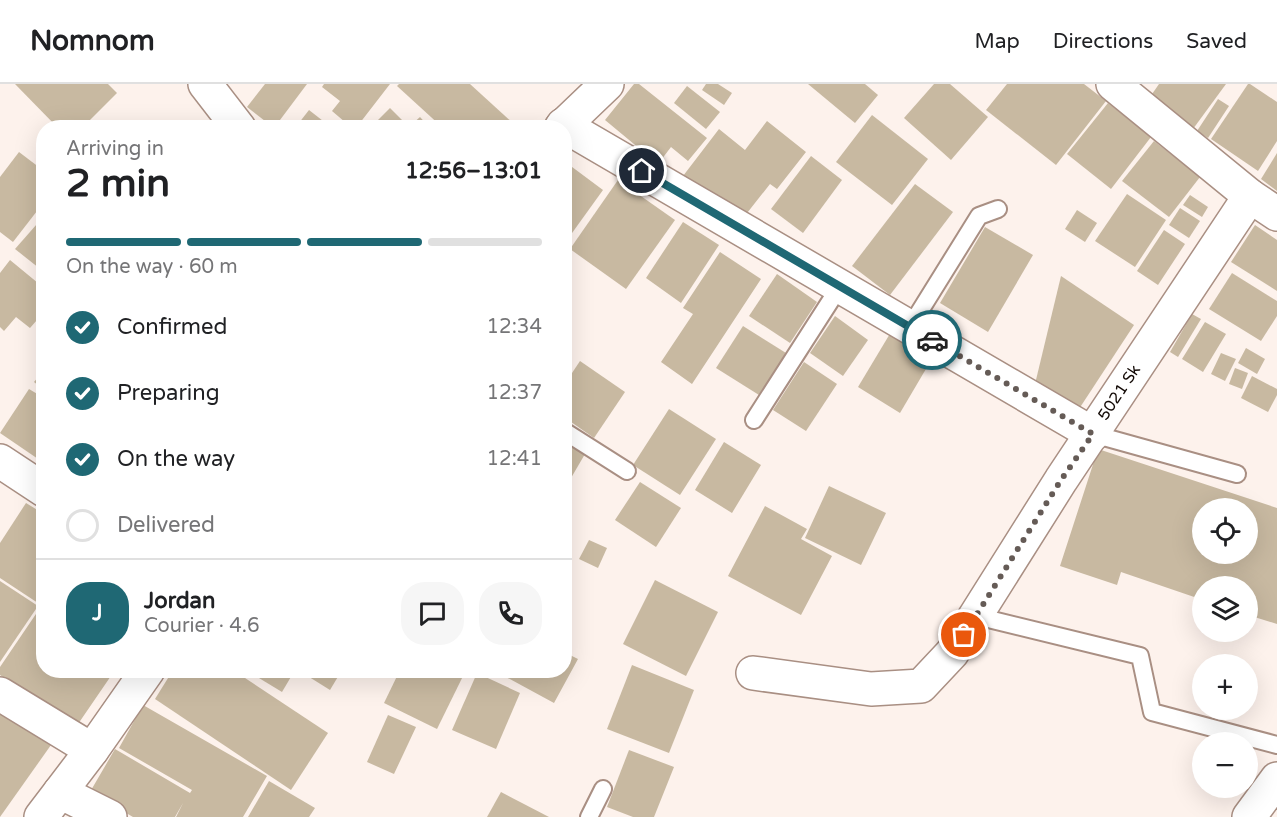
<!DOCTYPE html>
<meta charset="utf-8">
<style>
:root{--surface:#fff;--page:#f6f6f6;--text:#202124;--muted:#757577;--line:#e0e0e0;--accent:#1f6874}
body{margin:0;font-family:"Varela Round",sans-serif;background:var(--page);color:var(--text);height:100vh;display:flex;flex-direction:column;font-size:22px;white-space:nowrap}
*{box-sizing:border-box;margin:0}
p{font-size:20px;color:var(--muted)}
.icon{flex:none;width:33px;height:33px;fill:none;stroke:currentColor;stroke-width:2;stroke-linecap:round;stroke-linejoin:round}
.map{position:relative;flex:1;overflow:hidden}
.panel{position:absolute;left:36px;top:36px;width:536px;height:558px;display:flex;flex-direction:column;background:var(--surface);border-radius:24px;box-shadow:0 6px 24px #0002}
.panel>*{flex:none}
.buttons{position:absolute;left:1192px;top:414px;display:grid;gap:12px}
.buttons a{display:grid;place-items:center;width:66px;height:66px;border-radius:50%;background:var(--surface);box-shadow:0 6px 24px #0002;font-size:30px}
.pin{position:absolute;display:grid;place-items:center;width:51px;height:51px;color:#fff;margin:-26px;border:3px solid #fff;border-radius:50%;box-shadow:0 2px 6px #0007}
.courier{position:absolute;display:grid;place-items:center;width:60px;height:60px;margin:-30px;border:4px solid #1f6874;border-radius:50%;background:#fff;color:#222;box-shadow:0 2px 8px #0007}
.summary em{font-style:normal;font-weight:800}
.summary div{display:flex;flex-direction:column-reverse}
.summary{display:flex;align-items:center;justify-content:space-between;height:102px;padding:0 30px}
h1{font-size:39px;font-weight:800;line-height:45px}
.bar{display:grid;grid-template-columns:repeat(4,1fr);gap:9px 6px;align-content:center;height:72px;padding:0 30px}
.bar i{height:8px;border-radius:4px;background:var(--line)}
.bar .selected{background:var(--accent)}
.bar p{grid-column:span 4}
.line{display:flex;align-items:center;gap:15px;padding:0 30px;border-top:2px solid var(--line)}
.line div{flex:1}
.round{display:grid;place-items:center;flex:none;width:63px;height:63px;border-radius:24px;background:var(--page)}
ol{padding:0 30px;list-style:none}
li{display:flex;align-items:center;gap:18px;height:66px}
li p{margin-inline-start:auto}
li .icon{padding:6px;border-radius:50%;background:var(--accent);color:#fff;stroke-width:4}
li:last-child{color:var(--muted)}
li i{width:33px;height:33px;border:3px solid var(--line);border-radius:50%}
header{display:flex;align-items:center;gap:36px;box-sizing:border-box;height:84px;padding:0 30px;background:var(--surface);border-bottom:2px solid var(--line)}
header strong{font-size:28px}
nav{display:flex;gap:33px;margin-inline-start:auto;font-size:21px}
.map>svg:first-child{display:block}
</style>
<header>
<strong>Nomnom</strong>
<nav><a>Map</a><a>Directions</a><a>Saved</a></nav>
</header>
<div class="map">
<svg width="1277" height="733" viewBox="0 0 1277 733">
<rect width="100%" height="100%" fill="#fdf2ec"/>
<g fill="#c8b9a1" fill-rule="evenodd">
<path d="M15,0H108L117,9L82,44H58Z"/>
<path d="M265,0H307L274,44L247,23Z"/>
<path d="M324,0H390L356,44H352L332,27L340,17L322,3Z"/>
<path d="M399,0H470L515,41L513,44H443L397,2Z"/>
<path d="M634,0H639L707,54L688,77L671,63L658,80L605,36Z"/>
<path d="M706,0H718L732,9L724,21L702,6Z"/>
<path d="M808,0H865L878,11L855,39Z"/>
<path d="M934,0H950L988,33L951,76L904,34Z"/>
<path d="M1007,0H1084L1106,17L1056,81L986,26Z"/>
<path d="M1159,0H1226L1193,45L1150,13Z"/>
<path d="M1248,0H1250L1277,18V57L1258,87L1211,55Z"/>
<path d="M687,2L720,28L706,45L674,19Z"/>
<path d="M1218,15L1229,22L1208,54L1197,47Z"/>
<path d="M1108,19L1151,53L1111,105L1067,70Z"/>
<path d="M390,24L409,43L420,33L430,44H370Z"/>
<path d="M309,26L332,44H295Z"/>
<path d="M872,31L928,75L892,121L836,78Z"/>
<path d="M767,37L806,68L777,105L770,100L740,138L683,92L719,45L745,66Z"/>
<path d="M1154,57L1200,93L1169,133L1122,97Z"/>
<path d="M19,68L44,87V118L13,158L0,148V93Z"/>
<path d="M1277,69V107L1261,95Z"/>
<path d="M811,72L842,96L803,149L771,125Z"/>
<path d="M564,77L603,106L567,156L564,153Z"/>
<path d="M618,96L675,136L626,205L570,165Z"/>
<path d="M915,100L953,128L890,211L852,182Z"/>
<path d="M1127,110L1166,136L1135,183L1095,157Z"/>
<path d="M1190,111L1208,123L1202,133L1183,121Z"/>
<path d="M1180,124L1200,137L1189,154L1169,141Z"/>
<path d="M1077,126L1097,139L1085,158L1065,145Z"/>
<path d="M44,132V188L15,165Z"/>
<path d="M683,138L719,161L681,219L646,194Z"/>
<path d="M1255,141L1277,156V207L1231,178Z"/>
<path d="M985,143L1033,171L988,248L940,219Z"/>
<path d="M1164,146L1185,160L1158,201L1137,187Z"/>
<path d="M720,168L761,195L692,300L661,278L693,230L683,224Z"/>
<path d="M10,176L44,204V228L30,244L16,233L4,247L0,243V189Z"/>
<path d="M1232,189L1277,217V232L1261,257L1209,225Z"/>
<path d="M777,190L817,218L790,259L749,232Z"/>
<path d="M1061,192L1134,241L1077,328L1035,300Z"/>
<path d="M1192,230L1201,235L1178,273L1170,268Z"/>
<path d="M835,232L868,256L843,292L810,269Z"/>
<path d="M1205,238L1226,250L1203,288L1182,275Z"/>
<path d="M743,242L786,269L759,311L716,284Z"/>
<path d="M891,248L933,273L900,329L858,303Z"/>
<path d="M1246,264L1265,275L1257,290L1238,279Z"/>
<path d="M1221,269L1236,275L1225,297L1211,290Z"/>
<path d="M580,277L625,308L594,354L564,333V301Z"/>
<path d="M804,278L837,300L806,347L773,326Z"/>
<path d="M1235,284L1248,289L1242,305L1229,300Z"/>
<path d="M44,286V306L34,298Z"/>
<path d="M1252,292L1277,305V311L1268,328L1241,314Z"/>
<path d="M29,305L44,314V379L0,349Z"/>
<path d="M669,325L716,355L680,411L633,381Z"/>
<path d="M564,358L585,370L564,406Z"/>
<path d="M724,358L761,381L732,429L695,406Z"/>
<path d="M1098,365L1277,424V540L1248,531V502H1203V516L1121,488L1117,501L1060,482ZM1203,424H1248V470H1203Z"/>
<path d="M640,398L681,424L656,463L615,436Z"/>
<path d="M829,402L886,429L861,481L805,454Z"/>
<path d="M26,419L44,430V523L0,494V459Z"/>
<path d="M765,422L807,445L801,455L832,472L801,531L728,492Z"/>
<path d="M589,456L607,464L598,484L579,475Z"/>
<path d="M655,496L718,528L686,592L623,560Z"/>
<path d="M0,497L38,522L0,578Z"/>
<path d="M40,524L44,526V586H115L76,643L0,591V583Z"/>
<path d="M564,568L578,575L554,619L493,586H564Z"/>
<path d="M632,581L694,606L669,669L607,645Z"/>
<path d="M173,586H233L328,649L291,706L155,615Z"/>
<path d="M246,586H295L282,608Z"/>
<path d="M298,586H342L330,606Z"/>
<path d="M400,586H466L437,645L384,619Z"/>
<path d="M477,589L520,609L496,665L452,646Z"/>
<path d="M143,621L267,692L243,733H176L183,719L175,733H133L90,708L115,665L190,709L192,706L119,664Z"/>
<path d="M0,623L51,661L0,733Z"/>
<path d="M388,631L416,643L394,690L367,678Z"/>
<path d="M629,666L674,683L654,733H633L607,723Z"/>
<path d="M269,697L315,724L309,733H248Z"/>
<path d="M501,708L549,733H487Z"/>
</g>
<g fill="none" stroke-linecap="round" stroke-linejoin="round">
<g stroke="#a98f83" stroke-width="20">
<g id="service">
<path d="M910,243L979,132L998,125"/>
<path d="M754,336L840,202"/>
<path d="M564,347L627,387"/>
<path d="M1093,350L1237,390"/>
<path d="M976,532L1140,572L1152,628L1277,661"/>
<path d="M589,733L603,705"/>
</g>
</g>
<g stroke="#a98f83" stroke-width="36">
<g id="minor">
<path d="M205,0L239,44"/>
<path d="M1113,0L1250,112L1277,130"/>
<path d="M563,41L1093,350"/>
<path d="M0,377L44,406"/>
<path id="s1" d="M753,589L871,605L921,602L952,569L1061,396L1250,112"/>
<path d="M0,610L92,666"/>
<path d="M60,708L110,733"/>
<path d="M1249,733L1277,695"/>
</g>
</g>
<g stroke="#a98f83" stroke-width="36">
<g id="secondary">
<path d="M561,44L607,0"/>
<path d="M41,733L92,666L148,586"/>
</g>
</g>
<use href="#service" stroke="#fff" stroke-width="16"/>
<use href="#minor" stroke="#fff" stroke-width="33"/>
<use href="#secondary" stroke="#fff" stroke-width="33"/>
</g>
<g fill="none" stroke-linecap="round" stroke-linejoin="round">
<path stroke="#655b56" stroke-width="6" stroke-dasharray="0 10.8" d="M932,256L1093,350L1061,396L964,551"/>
<path stroke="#1f6874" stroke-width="8" d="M642,87L932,256"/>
</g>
<g text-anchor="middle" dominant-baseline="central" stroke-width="4.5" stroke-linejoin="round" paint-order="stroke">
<g font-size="16" fill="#130a06" stroke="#fff">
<text stroke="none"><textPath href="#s1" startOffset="524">5021 Sk</textPath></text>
</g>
</g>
</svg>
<div class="buttons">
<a><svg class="icon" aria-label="locate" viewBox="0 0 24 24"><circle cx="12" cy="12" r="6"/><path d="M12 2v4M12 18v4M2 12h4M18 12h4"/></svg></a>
<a><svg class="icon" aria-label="layers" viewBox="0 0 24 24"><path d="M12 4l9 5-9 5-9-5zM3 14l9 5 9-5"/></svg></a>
<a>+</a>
<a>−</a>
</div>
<div class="pin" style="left:964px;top:551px;background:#ea580c"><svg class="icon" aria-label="bag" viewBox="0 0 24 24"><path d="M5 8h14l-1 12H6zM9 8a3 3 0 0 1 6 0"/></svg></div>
<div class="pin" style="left:642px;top:87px;background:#1f2937"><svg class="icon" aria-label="home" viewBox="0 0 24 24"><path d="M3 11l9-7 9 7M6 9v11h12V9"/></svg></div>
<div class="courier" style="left:932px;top:256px"><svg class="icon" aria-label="car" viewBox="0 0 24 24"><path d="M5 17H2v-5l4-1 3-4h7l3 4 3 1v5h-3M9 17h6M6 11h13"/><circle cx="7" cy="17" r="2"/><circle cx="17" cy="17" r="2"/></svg></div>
<section class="panel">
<div class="summary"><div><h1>2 min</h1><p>Arriving in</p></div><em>12:56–13:01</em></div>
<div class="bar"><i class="selected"></i><i class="selected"></i><i class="selected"></i><i></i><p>On the way · 60 m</p></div>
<ol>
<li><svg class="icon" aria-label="check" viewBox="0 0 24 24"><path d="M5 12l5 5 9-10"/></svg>Confirmed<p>12:34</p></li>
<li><svg class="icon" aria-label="check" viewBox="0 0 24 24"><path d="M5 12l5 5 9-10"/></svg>Preparing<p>12:37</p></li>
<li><svg class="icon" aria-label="check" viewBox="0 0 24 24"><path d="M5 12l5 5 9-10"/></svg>On the way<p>12:41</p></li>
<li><i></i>Delivered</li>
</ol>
<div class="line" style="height:108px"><b class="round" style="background:var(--accent);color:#fff">J</b><div><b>Jordan</b><p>Courier · 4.6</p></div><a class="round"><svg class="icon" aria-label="chat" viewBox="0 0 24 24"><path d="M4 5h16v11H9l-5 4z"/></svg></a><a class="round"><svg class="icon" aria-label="phone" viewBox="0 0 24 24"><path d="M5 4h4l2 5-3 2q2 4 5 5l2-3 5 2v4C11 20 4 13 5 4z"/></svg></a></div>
</section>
</div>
